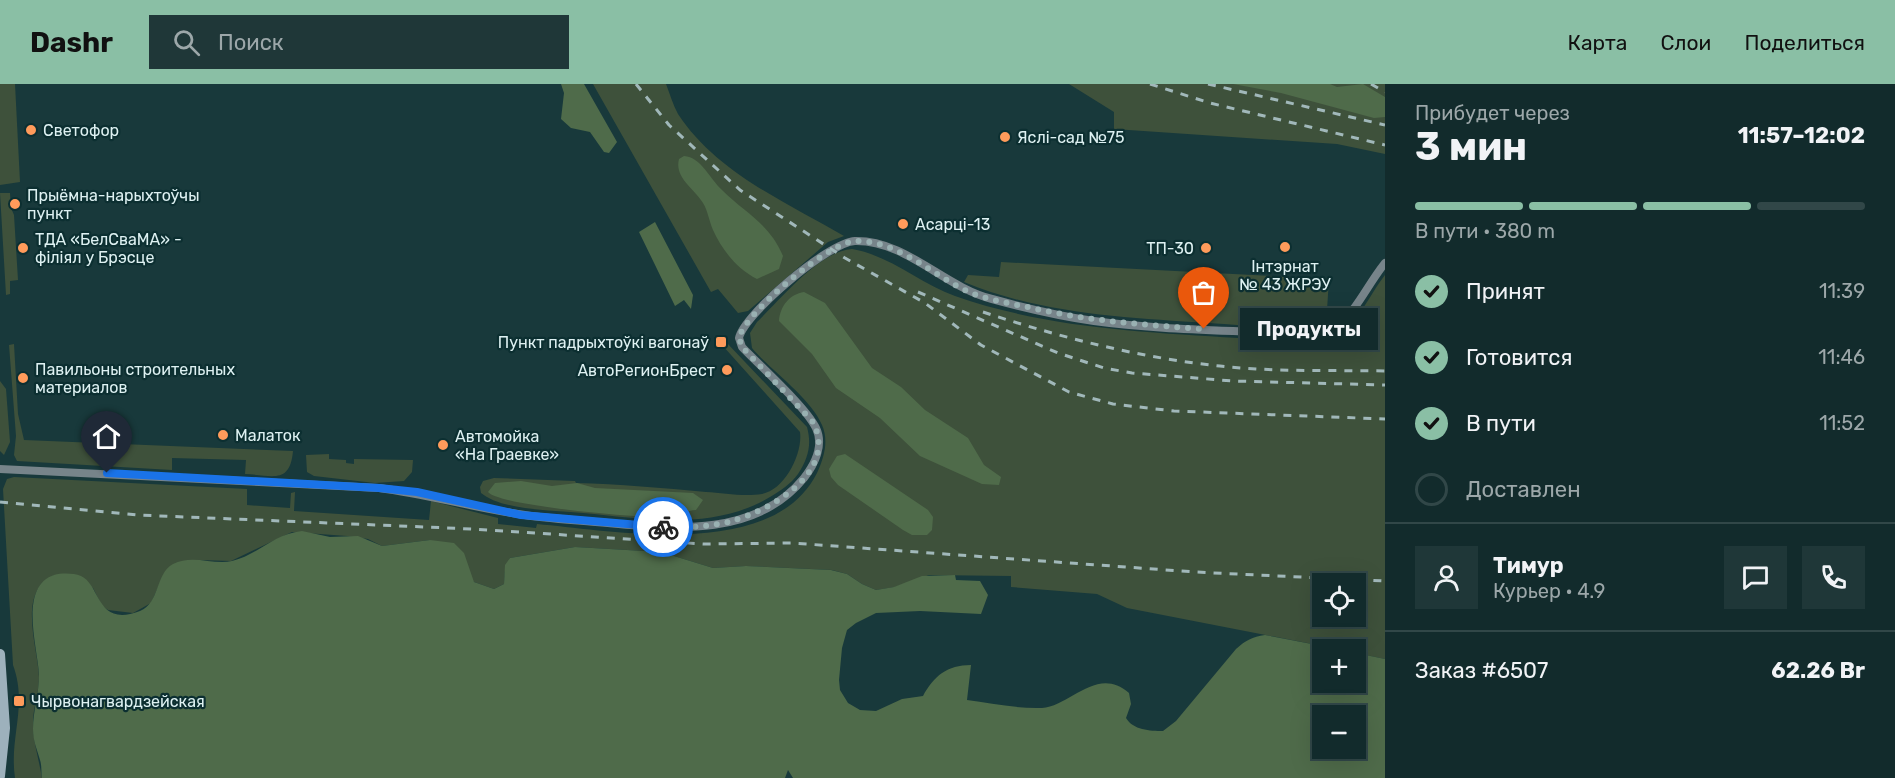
<!DOCTYPE html>
<html lang="ru">
<meta charset="utf-8">
<style>
:root{--surface:#122b2c;--page:#1f3738;--text:#f1f3f6;--muted:#9ca7a9;--line:#314748;--accent:#8abfa5}
body{margin:0;font-family:Rubik,sans-serif;background:var(--page);color:var(--text);height:100vh;display:flex;flex-direction:column;font-size:22px;white-space:nowrap}
*{box-sizing:border-box;margin:0}
p{font-size:20px;color:var(--muted)}
.icon{flex:none;width:33px;height:33px;fill:none;stroke:currentColor;stroke-width:2;stroke-linecap:round;stroke-linejoin:round}
.map{position:relative;flex:1;overflow:hidden}
.details{display:flex;flex-direction:column;background:var(--surface);width:510px}
.details>*{flex:none}
.controls{position:absolute;left:1312px;top:489px;display:grid;gap:12px}
.controls a{display:grid;place-items:center;width:54px;height:54px;border-radius:0px;background:var(--surface);box-shadow:0 6px 24px #0002,0 0 0 2px var(--line);font-size:30px}
.pin{position:absolute;display:grid;place-items:center;width:51px;height:51px;color:#fff;margin:-62px -26px;border-radius:50% 50% 50% 0;rotate:-45deg;box-shadow:0 0 6px #0007}
.pin .icon{rotate:45deg}
.courier{position:absolute;display:grid;place-items:center;width:60px;height:60px;margin:-30px;border:4px solid #1a73e8;border-radius:50%;background:#fff;color:#222;box-shadow:0 2px 8px #0007}
.bubble{position:absolute;height:42px;border-radius:0px;background:var(--surface);box-shadow:0 6px 24px #0002,0 0 0 2px var(--line);font-size:20px;font-weight:700;line-height:42px;text-align:center}
.summary em{font-style:normal;font-weight:700}
.summary div{display:flex;flex-direction:column-reverse}
.summary{display:flex;align-items:center;justify-content:space-between;height:102px;padding:0 30px}
h1{font-size:39px;font-weight:700;line-height:45px}
.bar{display:grid;grid-template-columns:repeat(4,1fr);gap:9px 6px;align-content:center;height:72px;padding:0 30px}
.bar i{height:8px;border-radius:4px;background:var(--line)}
.bar .current{background:var(--accent)}
.bar p{grid-column:span 4}
.line{display:flex;align-items:center;gap:15px;padding:0 30px;border-top:2px solid var(--line)}
.line div{flex:1}
.round{display:grid;place-items:center;flex:none;width:63px;height:63px;border-radius:0px;background:var(--page)}
ol{padding:0 30px;list-style:none}
li{display:flex;align-items:center;gap:18px;height:66px}
li p{margin-inline-start:auto}
li .icon{padding:6px;border-radius:50%;background:var(--accent);color:#111;stroke-width:4}
li:last-child{color:var(--muted)}
li i{width:33px;height:33px;border:3px solid var(--line);border-radius:50%}
header{display:flex;align-items:center;gap:36px;box-sizing:border-box;height:84px;padding:0 30px;background:var(--accent);color:#111}
header strong{font-size:28px}
nav{display:flex;gap:33px;margin-inline-start:auto;font-size:21px}
.search{width:420px;height:54px;background:var(--page);display:flex;align-items:center;gap:15px;box-sizing:border-box;padding:0 21px;border-radius:0px;color:var(--muted);font-size:22px}
main{display:flex;flex:1;min-height:0}
.map>svg:first-child{display:block}
</style>
<header>
<strong>Dashr</strong>
<div class="search"><svg class="icon" aria-label="search" viewBox="0 0 24 24"><circle cx="10" cy="10" r="6"/><path d="M15 15l6 6"/></svg>Поиск</div>
<nav><a>Карта</a><a>Слои</a><a>Поделиться</a></nav>
</header>
<main>
<div class="map">
<svg width="1385" height="694" viewBox="0 0 1385 694">
<rect width="100%" height="100%" fill="#18393b"/>
<g fill="#3e513b" fill-rule="evenodd">
<path d="M0,0H15L20,98L0,101Z"/>
<path d="M593,0H666C670,10 673,21 678,30C716,88 785,118 844,152L828,158L748,227L738,229L718,205L711,208Z"/>
<path d="M1069,0H1385V70L1337,60L1114,45V28Z"/>
<path d="M0,109H10L11,124L14,131L18,196L10,197V210L6,211Z"/>
<path d="M852,165C889,171 921,200 955,212C1046,244 1143,248 1238,254C1267,256 1304,264 1333,253C1357,243 1369,211 1385,191V575L1356,569V566L1338,565L1127,524L1097,510L1011,503V492L929,491L895,503L876,506L862,500L847,490L832,486L746,482L713,484L661,468L575,463L510,474L505,487L504,500L494,505L474,498L430,456L382,462L368,455L347,452L292,448L231,477L198,476L164,490L151,519L133,529L108,526L102,522L93,504L55,491C16,506 38,563 39,593C39,609 33,624 33,639C33,658 39,675 42,694H15C9,653 28,622 13,581L3,405L7,395L14,393L247,405V421L290,424L291,409L295,408L294,427L429,436L431,417L498,434V440L536,444L537,440C615,447 773,477 817,389C824,374 829,357 822,341C810,313 771,287 752,264L750,249L757,238C780,216 819,167 852,165ZM1323,500H1356V532H1323Z"/>
<path d="M1001,178L1329,195L1327,226L1345,227L1329,240L1309,244C1276,245 1242,241 1208,239C1127,234 1041,230 964,198L968,191L999,193Z"/>
<path d="M714,252L726,258L807,343C812,361 808,375 798,390C791,400 780,407 770,413C713,447 645,435 583,429C554,426 503,427 481,409L480,403L483,397L494,394L575,397L576,399C619,400 663,404 706,408C723,409 744,413 762,410C785,406 803,369 800,348Z"/>
<path d="M14,260L18,330L24,356L293,367C290,401 272,391 245,390L246,376L172,374V386L17,377L14,371L16,352L9,261Z"/>
<path d="M0,297L6,305L10,358L4,371L0,367Z"/>
<path d="M329,370V375L346,376V379L354,380V375L413,376L412,388L404,397L375,399L314,392L307,388L306,371Z"/>
</g>
<g fill="#4f6b4a" fill-rule="evenodd">
<path d="M561,0H584L617,58L609,69L604,68L590,48L571,44L561,35L564,9Z"/>
<path d="M1233,0H1330L1337,3L1363,0L1385,13V33L1374,34L1281,9Z"/>
<path d="M684,72C701,73 710,95 722,106C745,129 769,139 783,172L779,185L757,195C737,185 722,166 713,146C709,137 708,127 703,119C695,105 674,94 679,75Z"/>
<path d="M655,138L693,211L691,225L684,216L675,222L639,148Z"/>
<path d="M804,208L825,219L872,284L901,303L925,326L968,354L984,381L1001,393L999,401L982,400L920,372L880,334L836,304L812,270L779,237C780,222 790,210 804,208Z"/>
<path d="M845,370L928,426L933,433L932,446L927,451H912L903,446L838,401L831,393L829,385L837,372Z"/>
<path d="M521,397L552,402L577,399L595,404L693,409L703,416L696,426C687,426 680,433 670,433C646,435 499,422 488,408L495,399Z"/>
<path d="M302,447L330,453L358,452L382,462L430,456L454,459L464,469L474,498L494,505L504,500L505,481L510,474L575,463L661,468L713,484L746,482L831,486L847,490L862,500L876,506L894,503L922,492L955,491L956,496L980,497L988,511L981,530L920,527L876,529L856,539L847,546L842,564L839,596L840,606L848,619L860,626L876,627L902,615L923,612C934,592 947,581 971,581L967,616C991,619 1018,625 1042,624C1071,622 1097,581 1129,609L1131,620L1126,634C1133,646 1150,647 1163,647L1176,637L1236,565C1246,556 1252,553 1265,551L1338,565L1323,566V598H1356V569L1385,575V694H793L788,686L785,694H42C41,688 42,682 40,676C37,665 33,657 33,645C33,627 39,610 39,591C38,564 18,503 54,491C62,489 73,489 81,492C101,501 96,544 140,527C160,519 155,490 173,480C192,470 213,481 232,477C258,471 273,450 302,447ZM1323,632H1356V664H1323Z"/>
</g>
<g fill="none" stroke-linecap="round" stroke-linejoin="round">
<path stroke="#77848a" stroke-width="8" d="M0,385L379,404C426,410 471,423 518,430C547,435 578,436 608,439C675,445 756,453 804,394C815,380 824,361 816,344C806,323 760,282 742,263L739,254C744,230 829,158 855,157C906,156 944,203 992,215C1025,224 1060,232 1094,237C1160,246 1228,246 1295,250C1352,250 1355,217 1385,179"/>
<path stroke="#9db1bc" stroke-width="10" d="M0,570L5,644L0,692"/>
<g stroke="#a1b8ba" stroke-width="3" stroke-dasharray="8 8" stroke-linecap="butt">
<path d="M636,0L669,41L740,106L845,174L925,219L981,261L1069,308L1113,320L1174,327L1385,335"/>
<path d="M1150,0L1210,19L1385,61"/>
<path d="M1208,0L1385,41"/>
<path d="M1371,0L1385,8"/>
<path d="M918,208L1058,269L1104,284L1132,289L1233,297L1385,301"/>
<path d="M983,228C1059,253 1140,274 1220,282C1274,288 1330,286 1385,287"/>
<path d="M0,418L138,431L472,445L704,460L792,459L1195,488L1385,497"/>
</g>
</g>
<g fill="none" stroke-linecap="round" stroke-linejoin="round">
<path stroke="#99b1b2" stroke-width="6" stroke-dasharray="0 10.8" d="M663,443C685,444 706,443 728,438C768,428 839,389 813,338L742,263L739,254C744,230 829,158 855,157C900,156 934,194 974,210C993,217 1013,220 1032,224C1089,237 1145,241 1204,245"/>
<path stroke="#1a73e8" stroke-width="8" d="M107,389L379,404L417,408L521,431L663,443"/>
</g>
<g fill="#ff9b5b" stroke="#0c2f31" stroke-width="2">
<circle cx="31" cy="46" r="6"/>
<circle cx="1005" cy="53" r="6"/>
<circle cx="15" cy="120" r="6"/>
<circle cx="903" cy="140" r="6"/>
<circle cx="1285" cy="163" r="6"/>
<circle cx="23" cy="164" r="6"/>
<circle cx="1206" cy="164" r="6"/>
<rect x="715" y="252" width="12" height="12" rx="3"/>
<circle cx="727" cy="286" r="6"/>
<circle cx="23" cy="294" r="6"/>
<circle cx="223" cy="351" r="6"/>
<circle cx="443" cy="361" r="6"/>
<rect x="13" y="611" width="12" height="12" rx="3"/>
</g>
<g text-anchor="middle" dominant-baseline="central" stroke-width="4.5" stroke-linejoin="round" paint-order="stroke">
<g font-size="16" fill="#def1f2" stroke="#0c2f31" text-anchor="start">
<text x="43" y="46">Светофор</text>
<text x="1017" y="53">Яслі-сад №75</text>
<text x="27" y="111">Прыёмна-нарыхтоўчы<tspan x="27" dy="18">пункт</tspan></text>
<text x="915" y="140">Асарці-13</text>
<text x="35" y="155">ТДА «БелСваМА» -<tspan x="35" dy="18">філіял у Брэсце</tspan></text>
<text x="1194" y="164" text-anchor="end">ТП-30</text>
<text x="1285" y="182" text-anchor="middle">Інтэрнат<tspan x="1285" dy="18">№ 43 ЖРЭУ</tspan></text>
<text x="709" y="258" text-anchor="end">Пункт падрыхтоўкі вагонаў</text>
<text x="35" y="285">Павильоны строительных<tspan x="35" dy="18">материалов</tspan></text>
<text x="715" y="286" text-anchor="end">АвтоРегионБрест</text>
<text x="235" y="351">Малаток</text>
<text x="455" y="352">Автомойка<tspan x="455" dy="18">«На Граевке»</tspan></text>
<text x="31" y="617">Чырвонагвардзейская</text>
</g>
</g>
</svg>
<div class="controls">
<a><svg class="icon" aria-label="locate" viewBox="0 0 24 24"><circle cx="12" cy="12" r="6"/><path d="M12 2v4M12 18v4M2 12h4M18 12h4"/></svg></a>
<a>+</a>
<a>−</a>
</div>
<div class="pin" style="left:1204px;top:245px;background:#ea580c"><svg class="icon" aria-label="bag" viewBox="0 0 24 24"><path d="M5 8h14l-1 12H6zM9 8a3 3 0 0 1 6 0"/></svg></div>
<div class="pin" style="left:107px;top:389px;background:#1f2937"><svg class="icon" aria-label="home" viewBox="0 0 24 24"><path d="M3 11l9-7 9 7M6 9v11h12V9"/></svg></div>
<div class="courier" style="left:663px;top:443px"><svg class="icon" aria-label="bike" viewBox="0 0 24 24"><circle cx="6" cy="16" r="4"/><circle cx="18" cy="16" r="4"/><path d="M6 16l4-8h5l3 8M10 8l3 8H6M13 5h3"/></svg></div>
<div class="bubble" style="left:1240px;top:224px;width:138px">Продукты</div>
</div>
<section class="details">
<div class="summary"><div><h1>3 мин</h1><p>Прибудет через</p></div><em>11:57–12:02</em></div>
<div class="bar"><i class="current"></i><i class="current"></i><i class="current"></i><i></i><p>В пути · 380 m</p></div>
<ol>
<li><svg class="icon" aria-label="check" viewBox="0 0 24 24"><path d="M5 12l5 5 9-10"/></svg>Принят<p>11:39</p></li>
<li><svg class="icon" aria-label="check" viewBox="0 0 24 24"><path d="M5 12l5 5 9-10"/></svg>Готовится<p>11:46</p></li>
<li><svg class="icon" aria-label="check" viewBox="0 0 24 24"><path d="M5 12l5 5 9-10"/></svg>В пути<p>11:52</p></li>
<li><i></i>Доставлен</li>
</ol>
<div class="line" style="height:108px"><a class="round"><svg class="icon" aria-label="person" viewBox="0 0 24 24"><circle cx="12" cy="8" r="4"/><path d="M4 21q1-7 8-7t8 7"/></svg></a><div><b>Тимур</b><p>Курьер · 4.9</p></div><a class="round"><svg class="icon" aria-label="chat" viewBox="0 0 24 24"><path d="M4 5h16v11H9l-5 4z"/></svg></a><a class="round"><svg class="icon" aria-label="phone" viewBox="0 0 24 24"><path d="M5 4h4l2 5-3 2q2 4 5 5l2-3 5 2v4C11 20 4 13 5 4z"/></svg></a></div>
<div class="line" style="height:78px"><div>Заказ #6507</div><b>62.26 Br</b></div>
</section>
</main>
